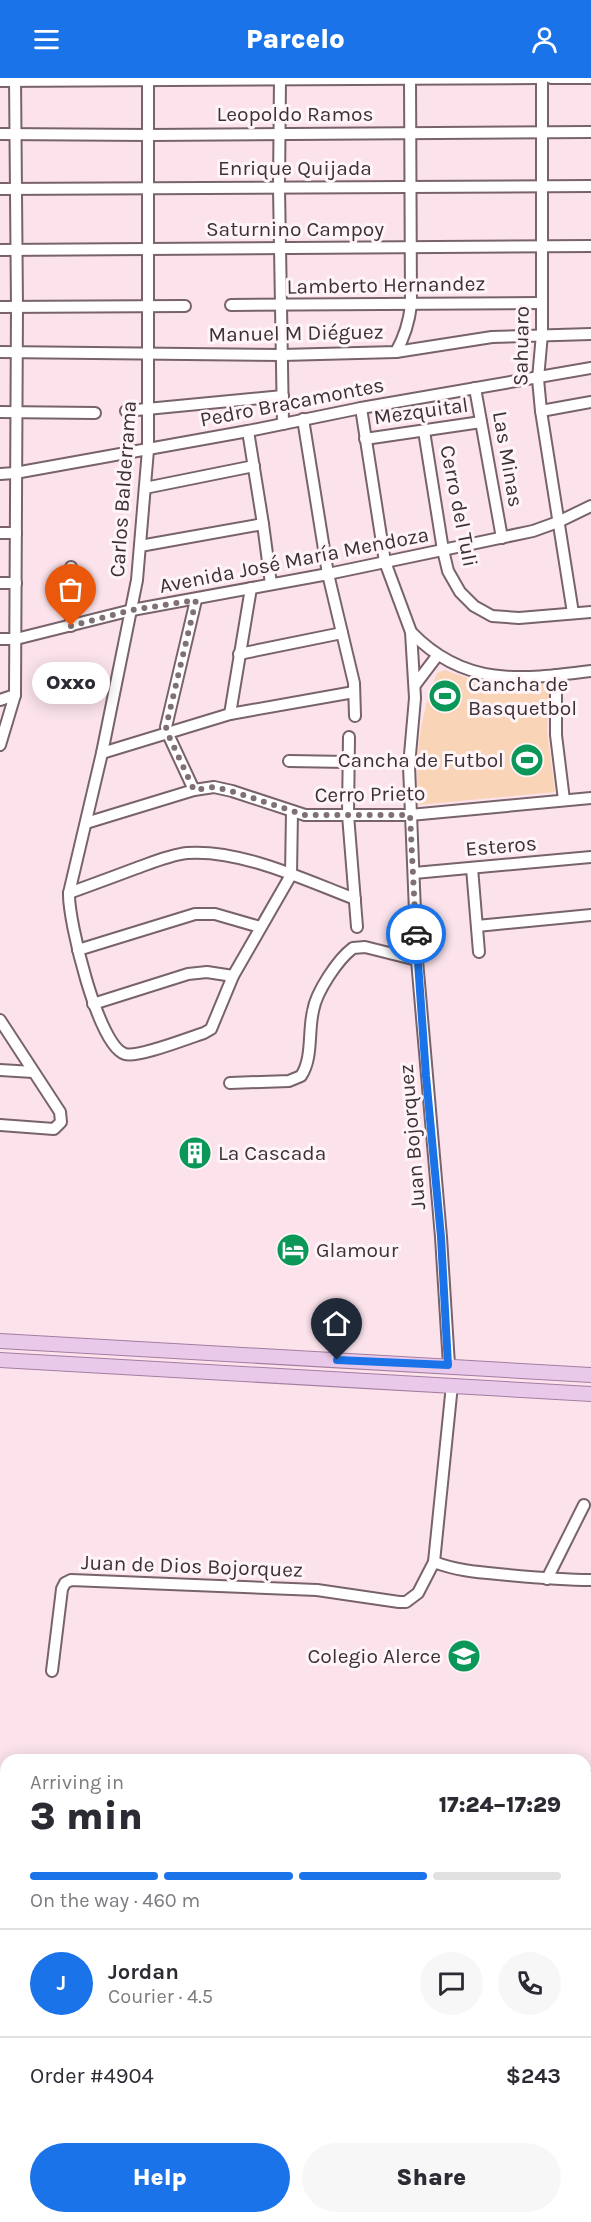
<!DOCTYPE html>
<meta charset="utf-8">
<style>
:root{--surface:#fff;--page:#f7f7f7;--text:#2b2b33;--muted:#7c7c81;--line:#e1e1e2;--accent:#1a73e8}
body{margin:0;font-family:Karla,sans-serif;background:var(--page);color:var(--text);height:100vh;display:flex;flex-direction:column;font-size:22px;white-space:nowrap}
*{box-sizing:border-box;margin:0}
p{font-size:20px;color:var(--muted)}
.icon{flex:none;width:33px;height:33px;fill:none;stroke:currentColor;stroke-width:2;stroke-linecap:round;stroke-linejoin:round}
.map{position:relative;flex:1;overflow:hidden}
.details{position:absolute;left:0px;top:1676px;width:591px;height:470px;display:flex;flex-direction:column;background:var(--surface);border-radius:18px 18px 0 0;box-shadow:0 3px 15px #0003}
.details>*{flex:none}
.pin{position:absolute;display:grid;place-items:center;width:51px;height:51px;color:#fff;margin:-62px -26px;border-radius:50% 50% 50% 0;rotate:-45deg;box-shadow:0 0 6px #0007}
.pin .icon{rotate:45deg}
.courier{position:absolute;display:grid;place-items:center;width:60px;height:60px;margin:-30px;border:4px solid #1a73e8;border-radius:50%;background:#fff;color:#222;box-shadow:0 2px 8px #0007}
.bubble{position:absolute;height:42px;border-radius:21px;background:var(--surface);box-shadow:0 3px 15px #0003;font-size:20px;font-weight:800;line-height:42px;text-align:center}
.overview em{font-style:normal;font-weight:800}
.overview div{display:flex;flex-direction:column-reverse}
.overview{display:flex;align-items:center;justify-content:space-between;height:102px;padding:0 30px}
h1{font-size:39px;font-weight:800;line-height:45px}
.bar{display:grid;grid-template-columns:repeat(4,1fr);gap:9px 6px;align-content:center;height:72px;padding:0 30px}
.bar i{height:8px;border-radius:4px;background:var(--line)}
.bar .active{background:var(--accent)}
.bar p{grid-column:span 4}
.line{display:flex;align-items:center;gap:15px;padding:0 30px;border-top:2px solid var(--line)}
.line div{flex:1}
.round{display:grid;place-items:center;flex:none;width:63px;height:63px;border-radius:32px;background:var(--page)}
.button{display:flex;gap:12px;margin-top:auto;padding:12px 30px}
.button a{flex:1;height:69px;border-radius:36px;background:var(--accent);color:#fff;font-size:24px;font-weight:800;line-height:69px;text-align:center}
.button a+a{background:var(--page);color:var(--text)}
header{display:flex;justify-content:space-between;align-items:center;height:78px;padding:0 30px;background:var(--accent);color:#fff;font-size:27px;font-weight:800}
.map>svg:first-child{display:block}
</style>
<header><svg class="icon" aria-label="menu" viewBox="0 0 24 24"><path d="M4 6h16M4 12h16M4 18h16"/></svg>Parcelo<svg class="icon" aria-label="person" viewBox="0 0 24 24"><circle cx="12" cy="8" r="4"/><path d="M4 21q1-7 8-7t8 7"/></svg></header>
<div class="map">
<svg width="591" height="2144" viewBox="0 0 591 2144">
<rect width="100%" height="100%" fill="#fce3eb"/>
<path fill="#f9d4b7" d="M445,592C486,608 507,609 550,605L547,653L555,714L418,727C415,680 419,639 437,595Z"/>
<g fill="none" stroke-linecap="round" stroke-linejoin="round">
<g stroke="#78636a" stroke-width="14">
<g id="minor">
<path d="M148,0V372L137,502L102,675L69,815C68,842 98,968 125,976C138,980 188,960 204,955L211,951L233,898L291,797L292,733"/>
<path d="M280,0L279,110L283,346"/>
<path d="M542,0V256L538,301L541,333L573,535"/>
<path d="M551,0H591"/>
<path d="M0,3L538,0"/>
<path d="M0,56L149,57L591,54"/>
<path d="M0,111L591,108"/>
<path d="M0,172L591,168"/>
<path d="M231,227L542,225"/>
<path d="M0,229L185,228"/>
<path d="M0,274L282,277L396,274L492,259L591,256"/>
<path d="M396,274C405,258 409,245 411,227L410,0"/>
<path d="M475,310L502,460"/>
<path d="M361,330L385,484L411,554L415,620L409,688L417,882L441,1159L449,1287"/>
<path d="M126,333L283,318"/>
<path d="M541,333L591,324"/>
<path d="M0,334L95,335"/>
<path d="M303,341L328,496L354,605L355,638"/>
<path d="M248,353L263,446L271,506"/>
<path d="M424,353L443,472L448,493L460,514L474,528L492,538L519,540L591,534"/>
<path d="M365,361L481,344"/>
<path d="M0,396L15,395L248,353L361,330L591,290"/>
<path d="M145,410L254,388"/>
<path d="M0,455H16"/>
<path d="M140,468L263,446"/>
<path d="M71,489V548"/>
<path d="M0,505H16"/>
<path d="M411,554C464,609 520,602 591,593"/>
<path d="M0,561H16L132,532L328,496L533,453L558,444L591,428"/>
<path d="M239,576L342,555"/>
<path d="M556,597V657L564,722"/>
<path d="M415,607L437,578"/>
<path d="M0,622L15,617"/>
<path d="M230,636L251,510"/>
<path d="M349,659L348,737L357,849"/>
<path d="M0,667L15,617L17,229L15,0"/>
<path d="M102,675L230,636L354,614"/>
<path d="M289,683L348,684"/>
<path d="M194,712L167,654L166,649L196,522"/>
<path d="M86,745L194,712L214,709L232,713L305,737H410L591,720"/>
<path d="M472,790L479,874"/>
<path d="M414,795L591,779"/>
<path d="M69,815C91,807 113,799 134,791C151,785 169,777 187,775C241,771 305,802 355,821"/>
<path d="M477,848L591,837"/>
<path d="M78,872L195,836H215L260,849"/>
<path d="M93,926L188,896L207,894L233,898"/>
<path d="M0,942L60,1034L61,1044L54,1051L0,1047"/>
<path d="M0,992L33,994"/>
<path d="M230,1005L289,1003L301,998C313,980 308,954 313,933C316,914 338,881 353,870L365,869L417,882"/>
<path d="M434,1484C455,1492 475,1494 498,1496C529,1499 559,1502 591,1502"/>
<path d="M547,1501L584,1427"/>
<path d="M52,1593L62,1511L65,1505L71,1502L317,1512L399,1524H406L418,1515L434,1484L452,1307"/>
<path d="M585,1699H591"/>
<path d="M0,1774L6,1773"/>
<path d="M0,1829H6"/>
<path d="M0,1892L6,1891"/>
<path d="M0,1947L6,1946"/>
<path d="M585,2034L591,2035"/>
<path d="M585,2091H591"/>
</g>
</g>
<g stroke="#a37da2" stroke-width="16">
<g id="major">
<path d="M0,1263L591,1297"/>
<path d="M0,1282L591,1316"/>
<path d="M585,2131H591"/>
<path d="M320,2144L399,2139"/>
</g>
</g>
<use href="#minor" stroke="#fff" stroke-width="10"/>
<use href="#major" stroke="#e9c9ea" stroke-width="14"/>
</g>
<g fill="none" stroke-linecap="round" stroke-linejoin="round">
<path stroke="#7f7075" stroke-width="6" stroke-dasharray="0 10.8" d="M71,548L132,532L196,522L166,649L167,654L194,712L214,709L231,713L305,737H410L416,856"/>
<path stroke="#1a73e8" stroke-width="8" d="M337,1282L448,1287L441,1159L426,998L416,856"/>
</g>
<defs>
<g id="stadium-disc" transform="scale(1.725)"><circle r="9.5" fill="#0b9758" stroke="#fff5f8"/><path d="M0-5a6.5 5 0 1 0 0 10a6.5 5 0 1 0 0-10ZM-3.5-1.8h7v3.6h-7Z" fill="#fff"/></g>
<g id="building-disc" transform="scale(1.725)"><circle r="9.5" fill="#0b9758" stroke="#fff5f8"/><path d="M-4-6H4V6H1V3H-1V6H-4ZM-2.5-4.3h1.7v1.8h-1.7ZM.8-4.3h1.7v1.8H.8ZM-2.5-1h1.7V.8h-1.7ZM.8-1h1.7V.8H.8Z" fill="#fff"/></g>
<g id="hotel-disc" transform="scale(1.725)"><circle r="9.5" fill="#0b9758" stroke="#fff5f8"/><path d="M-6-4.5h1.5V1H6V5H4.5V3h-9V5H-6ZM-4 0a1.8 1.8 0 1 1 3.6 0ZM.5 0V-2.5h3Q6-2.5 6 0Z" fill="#fff"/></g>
<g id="school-disc" transform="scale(1.725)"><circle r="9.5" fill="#0b9758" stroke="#fff5f8"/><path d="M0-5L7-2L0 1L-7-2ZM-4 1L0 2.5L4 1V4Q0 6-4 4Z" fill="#fff"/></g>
</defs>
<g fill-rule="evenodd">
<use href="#stadium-disc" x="445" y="618"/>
<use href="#stadium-disc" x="527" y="682"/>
<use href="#building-disc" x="195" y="1075"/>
<use href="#hotel-disc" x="293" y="1172"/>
<use href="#school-disc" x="464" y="1578"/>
</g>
<g text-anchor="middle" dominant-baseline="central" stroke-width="6" stroke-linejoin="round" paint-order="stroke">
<g font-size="21" fill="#3c3235" stroke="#fff5f8">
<text x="295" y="36">Leopoldo Ramos</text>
<text x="295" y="90">Enrique Quijada</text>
<text x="295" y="151">Saturnino Campoy</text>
<text transform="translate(386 207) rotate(-1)">Lamberto Hernandez</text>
<text transform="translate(296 255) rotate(-1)">Manuel M Diéguez</text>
<text transform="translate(521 268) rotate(-89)">Sahuaro</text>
<text transform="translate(292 324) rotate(-11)">Pedro Bracamontes</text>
<text transform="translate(421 333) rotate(-8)">Mezquital</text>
<text transform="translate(508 381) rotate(80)">Las Minas</text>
<text transform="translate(123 411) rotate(-86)">Carlos Balderrama</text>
<text transform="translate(459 428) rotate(79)">Cerro del Tuli</text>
<text transform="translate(294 482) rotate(-11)">Avenida José María Mendoza</text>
<text transform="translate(370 716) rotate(-1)">Cerro Prieto</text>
<text transform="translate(501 768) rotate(-5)">Esteros</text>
<text transform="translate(412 1059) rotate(-95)">Juan Bojorquez</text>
<text transform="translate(192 1488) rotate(2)">Juan de Dios Bojorquez</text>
</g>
<g font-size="21" fill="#3c3235" stroke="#fff5f8" text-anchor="start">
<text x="468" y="606">Cancha de<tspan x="468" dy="24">Basquetbol</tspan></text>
<text x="504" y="682" text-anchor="end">Cancha de Futbol</text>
<text x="218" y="1075">La Cascada</text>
<text x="316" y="1172">Glamour</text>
<text x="441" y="1578" text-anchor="end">Colegio Alerce</text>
</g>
</g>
</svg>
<div class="pin" style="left:71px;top:548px;background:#ea580c"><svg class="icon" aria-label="bag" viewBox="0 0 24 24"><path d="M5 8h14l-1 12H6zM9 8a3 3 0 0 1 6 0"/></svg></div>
<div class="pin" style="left:337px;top:1282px;background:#1f2937"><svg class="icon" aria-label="home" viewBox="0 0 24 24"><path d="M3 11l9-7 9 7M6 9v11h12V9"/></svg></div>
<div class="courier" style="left:416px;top:856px"><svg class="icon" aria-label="car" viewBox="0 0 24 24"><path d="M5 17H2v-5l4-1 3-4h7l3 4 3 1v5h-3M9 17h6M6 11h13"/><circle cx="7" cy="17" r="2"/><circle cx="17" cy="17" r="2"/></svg></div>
<div class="bubble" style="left:32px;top:584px;width:78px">Oxxo</div>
<section class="details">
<div class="overview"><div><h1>3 min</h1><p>Arriving in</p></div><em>17:24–17:29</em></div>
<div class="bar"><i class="active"></i><i class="active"></i><i class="active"></i><i></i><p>On the way · 460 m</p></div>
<div class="line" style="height:108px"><b class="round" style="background:var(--accent);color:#fff">J</b><div><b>Jordan</b><p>Courier · 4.5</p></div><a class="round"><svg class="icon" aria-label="chat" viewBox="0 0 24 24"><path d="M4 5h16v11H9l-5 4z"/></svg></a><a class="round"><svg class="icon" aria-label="phone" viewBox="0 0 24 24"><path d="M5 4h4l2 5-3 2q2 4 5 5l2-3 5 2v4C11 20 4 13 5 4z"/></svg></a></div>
<div class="line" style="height:78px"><div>Order #4904</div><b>$243</b></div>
<div class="button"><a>Help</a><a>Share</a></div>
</section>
</div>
